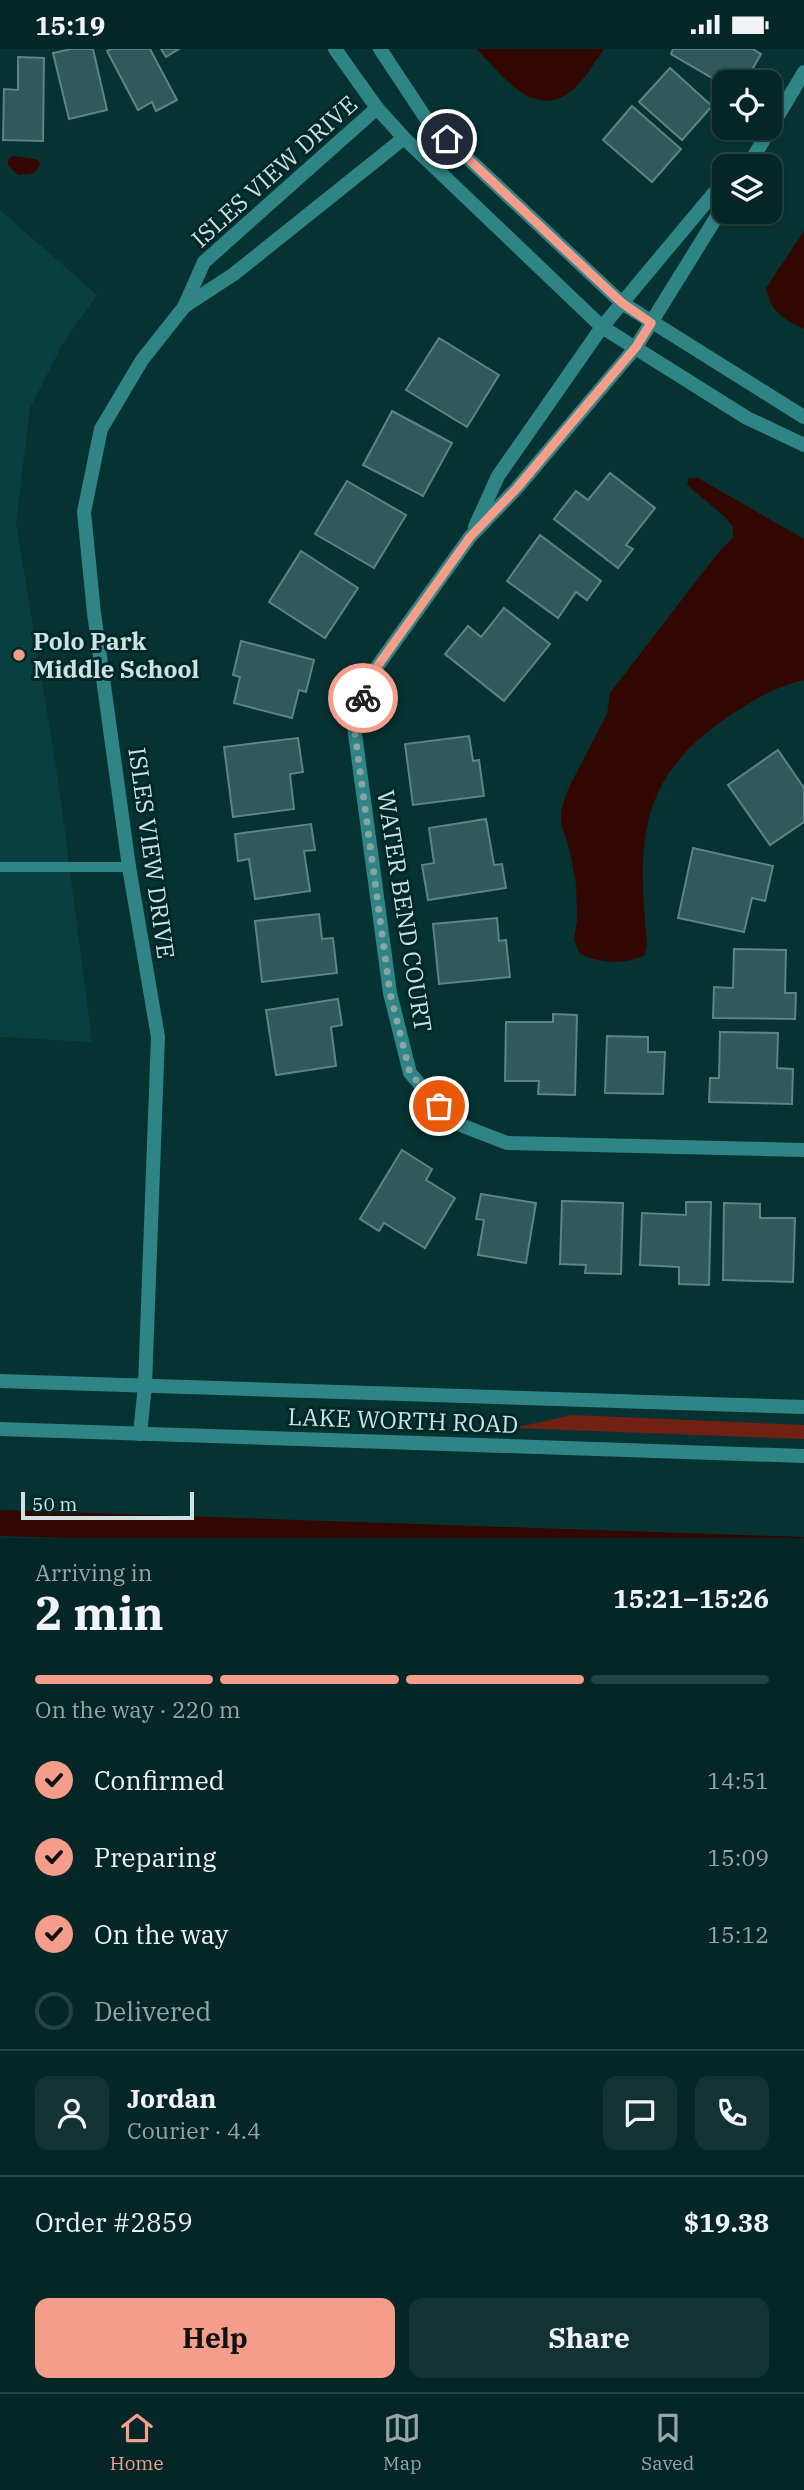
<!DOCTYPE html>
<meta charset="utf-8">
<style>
:root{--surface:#052626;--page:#133232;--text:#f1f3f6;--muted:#97a5a7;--line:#264343;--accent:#f49d8b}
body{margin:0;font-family:"IBM Plex Serif",serif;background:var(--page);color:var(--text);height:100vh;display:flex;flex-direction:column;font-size:26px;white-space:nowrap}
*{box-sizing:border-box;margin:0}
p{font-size:23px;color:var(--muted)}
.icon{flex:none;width:38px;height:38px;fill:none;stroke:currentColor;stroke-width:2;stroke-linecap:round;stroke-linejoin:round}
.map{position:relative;height:1489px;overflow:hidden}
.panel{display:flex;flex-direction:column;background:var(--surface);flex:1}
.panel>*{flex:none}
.buttons{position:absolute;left:712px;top:21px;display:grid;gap:14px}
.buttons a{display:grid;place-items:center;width:70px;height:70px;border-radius:14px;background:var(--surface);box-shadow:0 2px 5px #0004,0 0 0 2px var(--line);font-size:35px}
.scale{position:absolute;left:21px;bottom:18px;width:173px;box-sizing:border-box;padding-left:7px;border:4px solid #cde2e1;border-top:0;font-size:19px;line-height:24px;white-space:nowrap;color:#cde2e1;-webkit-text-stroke:5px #002828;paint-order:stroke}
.pin{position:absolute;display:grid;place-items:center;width:60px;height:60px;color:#fff;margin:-30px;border:4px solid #fff;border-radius:50%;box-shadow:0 2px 7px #0007}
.courier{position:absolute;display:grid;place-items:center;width:70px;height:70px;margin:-35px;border:5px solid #f49d8b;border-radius:50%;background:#fff;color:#222;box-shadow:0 2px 9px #0007}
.headline em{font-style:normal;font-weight:800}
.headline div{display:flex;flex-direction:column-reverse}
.headline{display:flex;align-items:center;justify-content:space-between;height:119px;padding:0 35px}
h1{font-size:46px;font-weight:800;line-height:52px}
.bar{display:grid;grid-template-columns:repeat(4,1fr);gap:10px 7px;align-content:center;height:84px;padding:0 35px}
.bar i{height:9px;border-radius:5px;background:var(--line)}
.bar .on{background:var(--accent)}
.bar p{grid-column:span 4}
.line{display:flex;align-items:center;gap:18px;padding:0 35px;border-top:2px solid var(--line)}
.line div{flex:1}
.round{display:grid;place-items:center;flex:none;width:74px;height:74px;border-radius:14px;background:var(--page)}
ol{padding:0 35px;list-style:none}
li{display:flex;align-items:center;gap:21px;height:77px}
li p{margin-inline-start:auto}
li .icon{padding:7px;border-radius:50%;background:var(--accent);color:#111;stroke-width:4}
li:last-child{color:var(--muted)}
li i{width:38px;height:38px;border:4px solid var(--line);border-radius:50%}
.primary-button{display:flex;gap:14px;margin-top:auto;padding:14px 35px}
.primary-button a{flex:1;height:80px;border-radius:14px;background:var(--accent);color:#111;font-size:28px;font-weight:800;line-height:80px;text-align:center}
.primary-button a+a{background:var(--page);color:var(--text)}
.status{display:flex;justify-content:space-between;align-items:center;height:49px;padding:0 35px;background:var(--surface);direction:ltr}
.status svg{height:19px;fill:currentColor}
.menu{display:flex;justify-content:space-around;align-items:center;height:98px;border-top:2px solid var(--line);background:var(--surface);font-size:19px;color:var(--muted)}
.menu a{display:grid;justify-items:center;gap:4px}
.menu .on{color:var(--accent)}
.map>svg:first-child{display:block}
</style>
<div class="status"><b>15:19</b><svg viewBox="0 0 49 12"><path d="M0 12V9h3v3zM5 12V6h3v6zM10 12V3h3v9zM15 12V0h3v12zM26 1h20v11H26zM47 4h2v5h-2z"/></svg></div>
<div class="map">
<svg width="804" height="1489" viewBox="0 0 804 1489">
<rect width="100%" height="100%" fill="#073232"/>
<path fill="#084041" d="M0,161L97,246L63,294L30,359L16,474L59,737L92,993L0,988Z"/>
<path fill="#712113" d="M572,1366L804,1376V1390L514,1379Z"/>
<g fill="#320702">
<path d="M477,0H604C594,14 584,32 570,43C533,71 500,24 477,0Z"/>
<path d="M12,107L36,110L41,114L34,124L18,126L8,116V111Z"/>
<path d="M804,182V280C781,268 772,265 766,239Z"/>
<path d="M689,429H698L804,490V631C779,636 753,651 732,665C638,727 637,790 647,894L644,907C621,916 602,914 580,905L574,891L577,872L576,835L570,802L561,775V762L568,740L607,665L610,644L714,509L733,488V478L725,468L687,436Z"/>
<path d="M0,1461L804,1488V1489H71L0,1487Z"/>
</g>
<g fill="#315959" stroke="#5c8484" stroke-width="2">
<path d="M71,0H93L107,61L69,70L53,4Z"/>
<path d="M111,0H150L177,51L156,62L152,53L138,61L107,2Z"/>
<path d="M161,0H179L166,8Z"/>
<path d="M673,0H753L761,5L745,33H724V36L671,5Z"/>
<path d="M18,8L44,9L43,92L3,91L4,40L18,41Z"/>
<path d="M670,19L712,57L682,91L639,53Z"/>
<path d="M632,57L681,100L652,133L603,91Z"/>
<path d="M439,289L499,326L467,378L406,341Z"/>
<path d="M392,362L452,394L423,447L363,416Z"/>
<path d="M610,424L655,459L626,496L633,500L618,519L554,470L576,442L588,451Z"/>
<path d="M347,432L406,466L374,519L315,485Z"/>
<path d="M540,486L601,532L587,551L576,543L558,569L507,532Z"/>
<path d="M301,502L358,539L325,589L269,553Z"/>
<path d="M504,559L550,595L504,652L445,605L468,577L481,588Z"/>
<path d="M241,592L314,611L306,643L299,641L292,669L234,654L240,628L233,626Z"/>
<path d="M469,687L473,712L479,711L484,747L413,756L405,695Z"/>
<path d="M298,689L303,723L290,725L294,760L233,768L224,698Z"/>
<path d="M778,701L804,739V773L770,796L728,736Z"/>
<path d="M486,770L494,816L502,815L506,839L428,851L422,816L434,814L429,779Z"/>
<path d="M311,775L315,801L304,802L310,842L255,850L249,810L238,812L235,785Z"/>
<path d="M693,799L773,817L765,852L752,849L744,883L678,869Z"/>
<path d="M319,865L322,890L333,889L337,924L262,933L255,872Z"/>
<path d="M497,869L499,892L506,891L510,928L439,935L433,875Z"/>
<path d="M734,900L786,901L785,944H796L795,970L713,969L714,938L733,939Z"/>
<path d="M338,950L342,976L331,978L336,1017L276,1026L266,961Z"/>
<path d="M553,965L577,966L575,1046L538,1045L539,1032H505L506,973H553Z"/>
<path d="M720,983L778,984L777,1019L793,1020L792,1055L709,1053L710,1029H719Z"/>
<path d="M607,987L648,988V1003H665L663,1045L605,1044Z"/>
<path d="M402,1101L432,1120L426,1131L455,1149L425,1199L384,1174L379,1182L360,1170Z"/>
<path d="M481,1145L536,1154L526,1214L478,1206L484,1171L476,1170Z"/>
<path d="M562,1152L623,1154L621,1225L585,1224L586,1216L560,1215Z"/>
<path d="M686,1153H711L709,1236L679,1235V1218L640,1216L642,1164L686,1166Z"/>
<path d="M724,1154L760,1155V1169H795L793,1233L723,1231Z"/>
</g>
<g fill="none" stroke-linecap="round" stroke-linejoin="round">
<path stroke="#2f8586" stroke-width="10" d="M0,818H129"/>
<g stroke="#2f8586" stroke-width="14">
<path d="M335,0L377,59L404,89L602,278L747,369L804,396"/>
<path d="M380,0L427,71L622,254L804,368"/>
<path d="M748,117L804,23"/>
<path d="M724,156L636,298L517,439L470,488L371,626L354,677L390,944L410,1024L453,1073L507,1094L804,1101"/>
<path d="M185,257L234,225L404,89"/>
<path d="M475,478L498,427L602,278L724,132"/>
<path d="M140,1385L145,1336L158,988L129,818L94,564L84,463L101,380L142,311L184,258L204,213L377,59"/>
</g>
<g stroke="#2f8586" stroke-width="14">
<path d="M0,1332L804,1358"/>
<path d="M0,1380L804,1407"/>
</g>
</g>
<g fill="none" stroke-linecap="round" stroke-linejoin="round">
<path stroke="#88a4a4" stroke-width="7" stroke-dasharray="0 12.6" d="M363,649L354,677L390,944L410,1024L439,1057"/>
<path stroke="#f49d8b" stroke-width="9" d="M363,649L371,626L470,488L517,439L585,358L636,298L651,274L622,254L447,90"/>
</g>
<circle fill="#f49d8b" stroke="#002828" stroke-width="2.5" cx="19" cy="606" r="7"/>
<g text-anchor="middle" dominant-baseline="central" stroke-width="6" stroke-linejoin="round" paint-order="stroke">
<g font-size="24" fill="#cde2e1" stroke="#002828">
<text transform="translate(274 122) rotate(-42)">ISLES VIEW DRIVE</text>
<text transform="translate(152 804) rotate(82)">ISLES VIEW DRIVE</text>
<text transform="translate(405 862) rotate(81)">WATER BEND COURT</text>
<text transform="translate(403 1371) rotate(2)">LAKE WORTH ROAD</text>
</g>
<g font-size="24" font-weight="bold" fill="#cde2e1" stroke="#002828" text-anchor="start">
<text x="33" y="592">Polo Park<tspan x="33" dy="28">Middle School</tspan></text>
</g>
</g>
</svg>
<div class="buttons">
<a><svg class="icon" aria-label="locate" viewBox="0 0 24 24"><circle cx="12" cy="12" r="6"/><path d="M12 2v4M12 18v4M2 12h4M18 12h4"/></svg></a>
<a><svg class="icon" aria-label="layers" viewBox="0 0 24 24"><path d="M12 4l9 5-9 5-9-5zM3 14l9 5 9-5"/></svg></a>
</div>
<div class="scale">50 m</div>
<div class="pin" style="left:439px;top:1057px;background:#ea580c"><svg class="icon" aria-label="bag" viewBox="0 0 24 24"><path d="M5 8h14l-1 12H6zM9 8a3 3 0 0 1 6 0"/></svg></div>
<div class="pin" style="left:447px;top:90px;background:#1f2937"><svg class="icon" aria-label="home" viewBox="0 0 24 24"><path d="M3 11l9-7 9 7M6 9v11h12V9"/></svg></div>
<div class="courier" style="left:363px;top:649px"><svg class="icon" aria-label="bike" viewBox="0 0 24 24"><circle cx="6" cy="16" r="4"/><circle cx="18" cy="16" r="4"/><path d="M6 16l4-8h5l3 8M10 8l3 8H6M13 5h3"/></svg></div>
</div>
<section class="panel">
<div class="headline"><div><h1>2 min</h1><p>Arriving in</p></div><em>15:21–15:26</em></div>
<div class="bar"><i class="on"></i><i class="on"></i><i class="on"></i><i></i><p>On the way · 220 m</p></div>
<ol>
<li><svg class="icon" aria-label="check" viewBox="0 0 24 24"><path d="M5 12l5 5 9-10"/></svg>Confirmed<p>14:51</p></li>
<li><svg class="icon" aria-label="check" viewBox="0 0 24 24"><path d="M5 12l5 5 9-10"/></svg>Preparing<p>15:09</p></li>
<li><svg class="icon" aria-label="check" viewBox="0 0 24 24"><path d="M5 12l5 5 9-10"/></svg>On the way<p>15:12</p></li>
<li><i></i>Delivered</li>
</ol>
<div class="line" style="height:126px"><a class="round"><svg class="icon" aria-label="person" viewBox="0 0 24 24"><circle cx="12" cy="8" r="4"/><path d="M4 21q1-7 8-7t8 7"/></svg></a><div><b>Jordan</b><p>Courier · 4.4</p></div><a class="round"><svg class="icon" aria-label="chat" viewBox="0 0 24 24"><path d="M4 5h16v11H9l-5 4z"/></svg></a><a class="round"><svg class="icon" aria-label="phone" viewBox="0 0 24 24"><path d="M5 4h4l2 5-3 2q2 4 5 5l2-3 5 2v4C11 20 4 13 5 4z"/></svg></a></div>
<div class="line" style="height:91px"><div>Order #2859</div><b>$19.38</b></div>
<div class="primary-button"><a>Help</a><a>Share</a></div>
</section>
<nav class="menu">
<a class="on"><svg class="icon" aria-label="home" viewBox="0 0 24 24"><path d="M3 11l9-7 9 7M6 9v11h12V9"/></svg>Home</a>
<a><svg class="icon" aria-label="map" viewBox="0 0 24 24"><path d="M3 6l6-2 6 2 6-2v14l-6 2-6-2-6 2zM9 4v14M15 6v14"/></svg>Map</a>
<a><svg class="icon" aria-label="saved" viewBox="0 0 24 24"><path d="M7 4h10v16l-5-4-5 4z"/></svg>Saved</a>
</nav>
